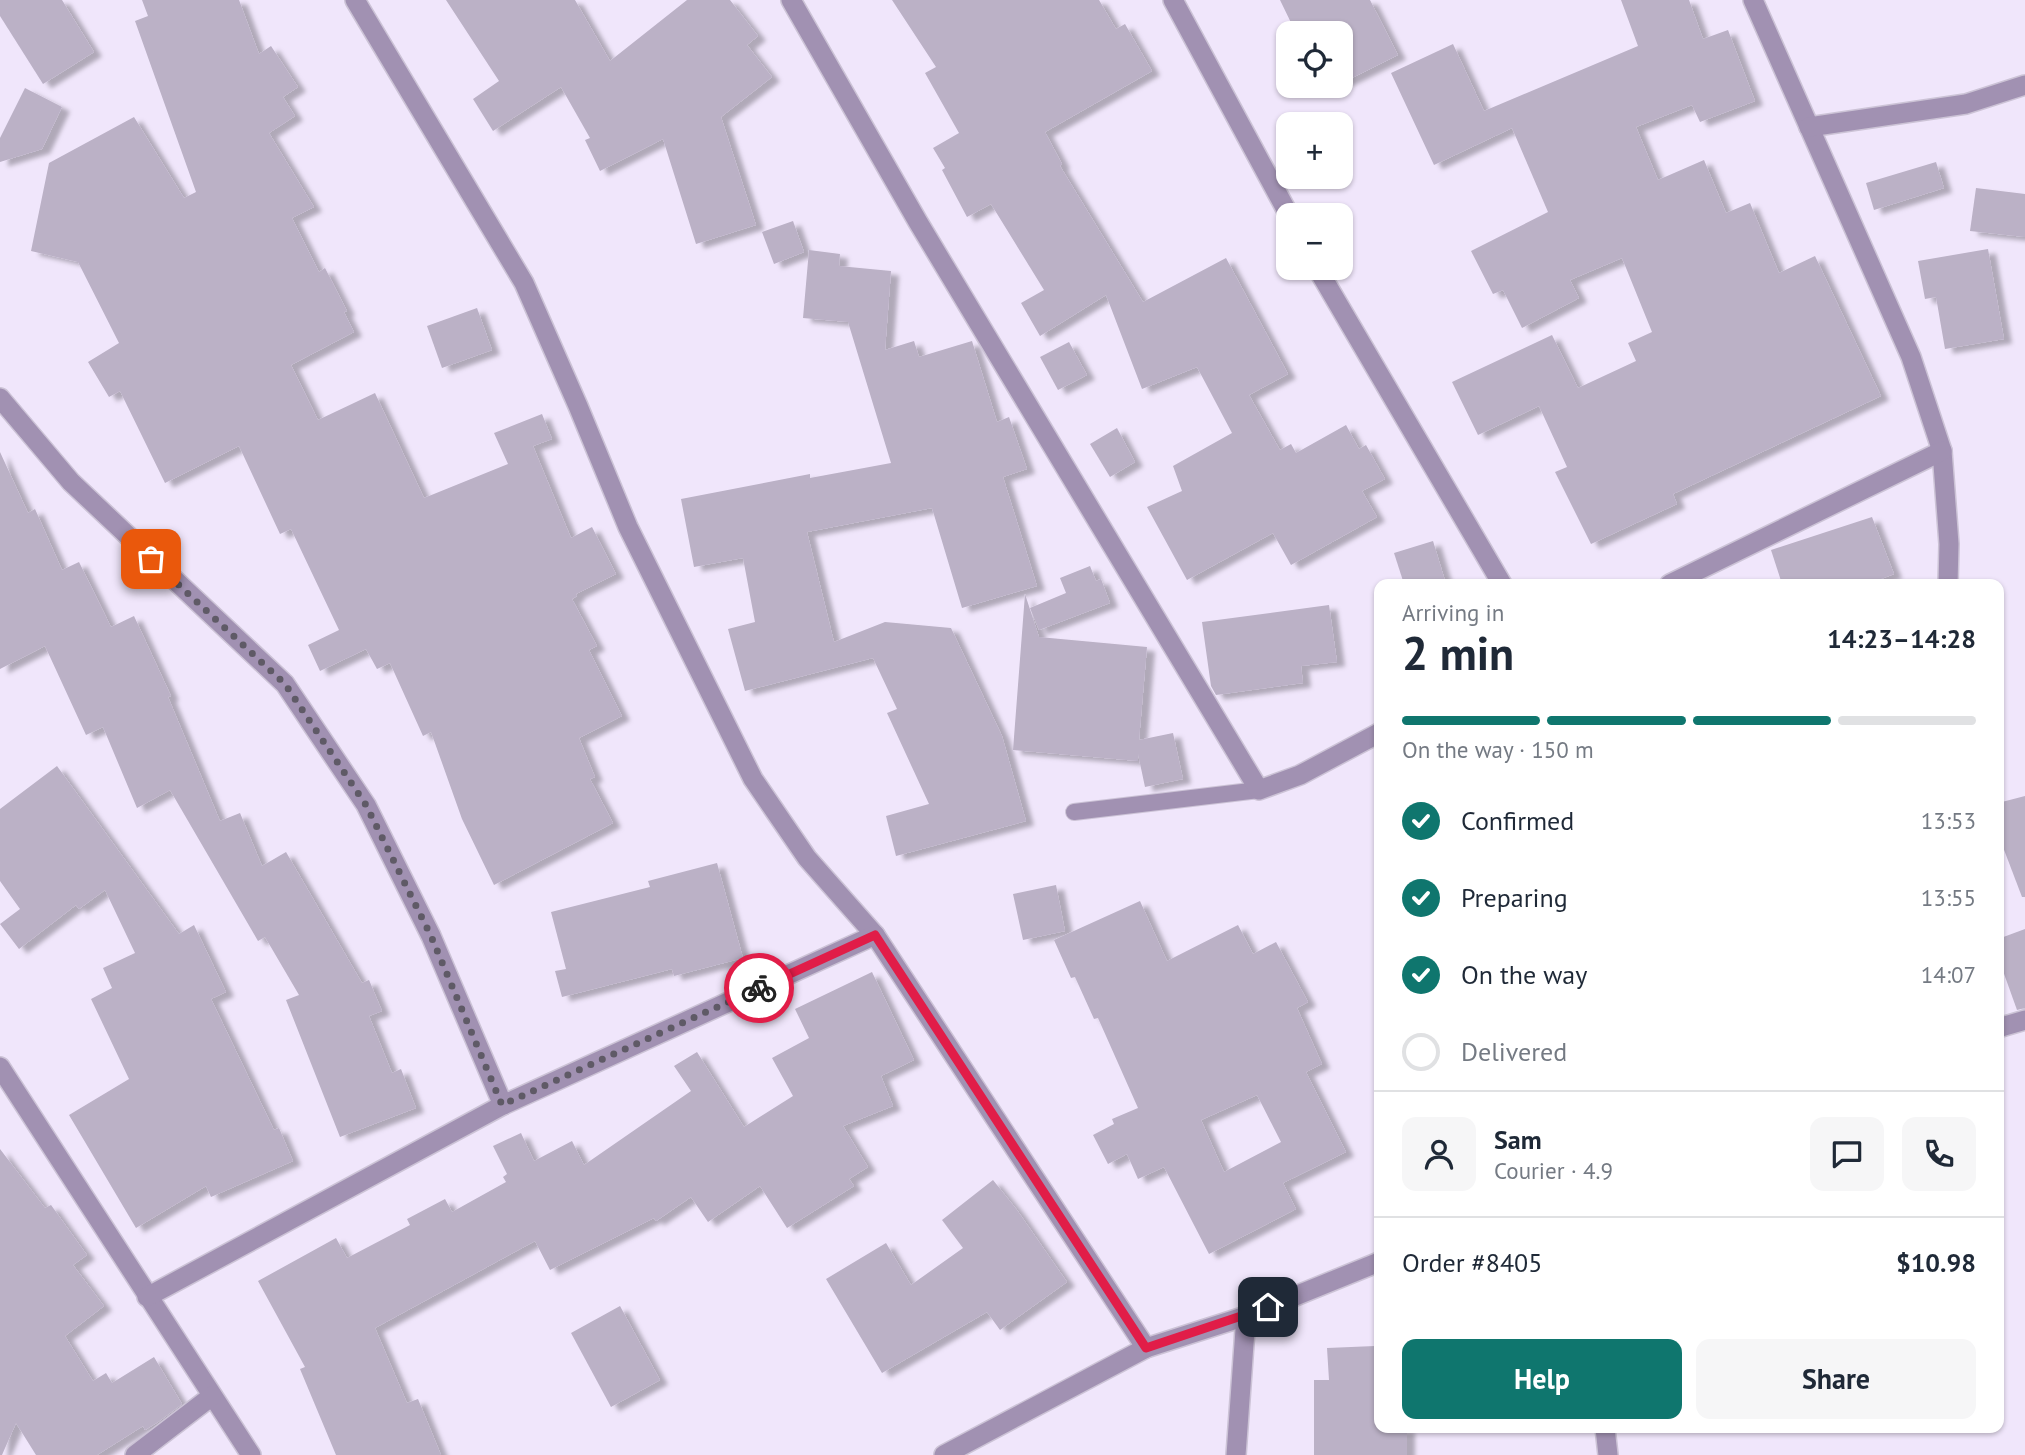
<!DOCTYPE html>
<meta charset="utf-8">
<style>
:root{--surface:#fff;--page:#f6f6f7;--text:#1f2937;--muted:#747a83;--line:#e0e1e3;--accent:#0f766e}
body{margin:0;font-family:"PT Sans",sans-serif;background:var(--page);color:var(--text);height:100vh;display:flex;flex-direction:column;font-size:26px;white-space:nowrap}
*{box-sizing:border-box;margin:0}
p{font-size:23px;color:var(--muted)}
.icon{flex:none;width:38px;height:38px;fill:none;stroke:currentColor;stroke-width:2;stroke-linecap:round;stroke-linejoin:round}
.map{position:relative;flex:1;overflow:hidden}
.drawer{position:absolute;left:1374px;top:579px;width:630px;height:854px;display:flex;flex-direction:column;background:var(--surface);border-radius:14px;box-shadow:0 2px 5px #0004}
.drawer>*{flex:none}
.buttons{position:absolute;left:1276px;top:21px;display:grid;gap:14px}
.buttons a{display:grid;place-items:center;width:77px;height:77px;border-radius:14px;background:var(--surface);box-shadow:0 2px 5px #0004;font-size:35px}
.pin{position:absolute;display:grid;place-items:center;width:60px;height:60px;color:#fff;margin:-30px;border-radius:14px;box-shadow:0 4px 10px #0006}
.courier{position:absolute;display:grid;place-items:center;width:70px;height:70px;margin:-35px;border:5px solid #e11d48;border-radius:50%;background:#fff;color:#222;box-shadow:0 2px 9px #0007}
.head em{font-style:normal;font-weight:700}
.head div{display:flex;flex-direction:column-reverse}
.head{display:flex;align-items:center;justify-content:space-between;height:119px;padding:0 28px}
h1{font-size:46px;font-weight:700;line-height:52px}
.bar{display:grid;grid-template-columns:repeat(4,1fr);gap:10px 7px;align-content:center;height:84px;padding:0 28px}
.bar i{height:9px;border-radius:5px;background:var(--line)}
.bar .active{background:var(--accent)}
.bar p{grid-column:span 4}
.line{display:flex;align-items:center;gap:18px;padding:0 28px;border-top:2px solid var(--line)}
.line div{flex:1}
.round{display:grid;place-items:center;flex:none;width:74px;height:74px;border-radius:14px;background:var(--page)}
ol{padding:0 28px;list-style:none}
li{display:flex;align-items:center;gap:21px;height:77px}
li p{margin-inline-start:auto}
li .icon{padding:7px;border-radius:50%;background:var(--accent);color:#fff;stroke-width:4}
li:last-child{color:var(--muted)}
li i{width:38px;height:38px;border:4px solid var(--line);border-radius:50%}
.cta{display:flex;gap:14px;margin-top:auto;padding:14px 28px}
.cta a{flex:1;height:80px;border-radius:14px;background:var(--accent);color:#fff;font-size:28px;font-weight:700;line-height:80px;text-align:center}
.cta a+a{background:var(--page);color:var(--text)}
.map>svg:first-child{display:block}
</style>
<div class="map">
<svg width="2025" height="1455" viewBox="0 0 2025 1455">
<defs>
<filter id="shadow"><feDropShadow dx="8" dy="4.5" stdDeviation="2" flood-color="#0004"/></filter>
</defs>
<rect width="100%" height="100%" fill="#f0e6fb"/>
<g fill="#bbb1c6" fill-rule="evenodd" filter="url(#shadow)">
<path d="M0,0H62L94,52L43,84L0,16Z"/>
<path d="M142,0H239L259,54L271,46L298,87L283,97L295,116L269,133L314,207L292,218L319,272L325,268L347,311L344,312L354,332L291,365L318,420L375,393L424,498L508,464L494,433L542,414L552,439L533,446L571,538L592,527L616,574L576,594L577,596L572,599L597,646L589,650L622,716L579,738L595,777L590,779L613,823L494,885L462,819L431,732L423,736L390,663L377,669L366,649L320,671L308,645L339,630L291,529L280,534L239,446L165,483L120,391L109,397L88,362L119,343L78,262L31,251L49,163L134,117L184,198L196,192L135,21L148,16Z"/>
<path d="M446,0H575L610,61L687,0H730L758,36L747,45L772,77L721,117L756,225L696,244L663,139L600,171L585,140L590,138L561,87L493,131L473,99L499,81Z"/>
<path d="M892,0H1099L1116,29L1125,24L1152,71L1045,132L1062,164L1060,166L1143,302L1226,258L1288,374L1249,395L1280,450L1291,444L1296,453L1346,425L1359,449L1366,445L1385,479L1362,491L1377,517L1291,565L1273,533L1187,580L1147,507L1182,491L1173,466L1232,433L1197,367L1142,389L1106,295L1040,336L1021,303L1044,290L991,204L967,217L942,170L945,168L933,148L959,133L925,73L936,67Z"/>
<path d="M1280,0H1370L1398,55L1340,84V33H1296Z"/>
<path d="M1621,0H1689L1703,39L1728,30L1755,101L1700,122L1692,105L1636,127L1658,180L1704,160L1726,213L1750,203L1779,273L1815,256L1881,396L1673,494L1677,504L1591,544L1555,472L1567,467L1539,406L1478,435L1452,382L1552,335L1578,388L1636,361L1628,343L1652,332L1622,258L1570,280L1579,298L1522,328L1503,290L1493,294L1471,251L1548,212L1512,128L1434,165L1391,73L1453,44L1484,111L1638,46Z"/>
<path d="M25,88L62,107L42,149L0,162V138Z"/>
<path d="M1936,162L1944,188L1874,210L1866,183Z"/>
<path d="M1976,188L2025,194V237L1970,231Z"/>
<path d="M793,221L804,252L774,264L762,232Z"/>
<path d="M1988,249L2004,339L1945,349L1936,297L1925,299L1918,261Z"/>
<path d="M809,250L840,254L839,266L891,271L885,350L914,341L919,357L972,341L997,422L1009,417L1027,469L1003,477L1037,586L962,608L932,508L807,532L834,642L885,622L951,628L1002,736L1026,821L896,856L886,816L929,804L887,713L897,709L873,658L745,691L728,629L755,622L743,558L694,567L681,499L810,474V478L891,463L848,322L803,318Z"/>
<path d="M477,308L492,350L442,368L427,326Z"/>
<path d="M1069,342L1087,375L1058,390L1040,357Z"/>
<path d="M1117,428L1135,462L1110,477L1090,444Z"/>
<path d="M0,452L28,513L35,509L62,570L79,562L111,627L134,616L171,696L168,697L220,821L240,813L262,866L286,852L362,983L369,980L382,1011L369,1016L392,1073L401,1069L416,1108L340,1137L286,1000L299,995L265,937L258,941L170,790L137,808L103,727L86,735L45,646L0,669Z"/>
<path d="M1872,517L1894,574L1868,584H1782L1771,550Z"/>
<path d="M1433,541L1446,584H1404L1394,553Z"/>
<path d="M1090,566L1096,581L1101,579L1110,603L1039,630L1030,608L1066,593L1060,578Z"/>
<path d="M1025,594L1039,637L1147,647L1139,740L1173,733L1183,779L1145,787L1138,754V761L1013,750Z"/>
<path d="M1329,605L1337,662L1301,666L1303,683L1216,695L1211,686L1202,622Z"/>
<path d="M57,766L179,934L194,925L226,992L211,999L274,1130L279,1128L293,1161L211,1197L206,1186L136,1228L69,1115L129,1079L91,999L112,988L103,968L135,953L105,890L79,909L76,905L19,949L0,924L20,909L0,881V809Z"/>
<path d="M2025,796V897H2022L1998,834V803Z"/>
<path d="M717,863L743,958L674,976L672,969L562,997L555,971L566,969L551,912L650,887L648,881Z"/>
<path d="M1056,885L1065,931L1023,940L1013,894Z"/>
<path d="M1140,901L1167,961L1238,925L1253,954L1276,942L1308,1002L1297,1008L1322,1064L1306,1072L1346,1152L1283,1183L1296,1209L1209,1254L1164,1167L1138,1179L1127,1154L1108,1164L1093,1135L1114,1124L1112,1119L1138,1108L1098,1018L1094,1019L1075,977L1071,978L1054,940ZM1257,1095L1281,1142L1224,1172L1201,1120Z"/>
<path d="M2025,929V1008L2017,1010L1998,957V939Z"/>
<path d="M872,972L914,1060L881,1076L893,1106L843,1126L868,1167L849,1179L854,1186L787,1228L760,1186L708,1222L691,1197L656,1221L654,1218L550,1270L535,1241L375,1328L407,1403L418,1399L441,1455H336L300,1369L305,1367L258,1281L336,1238L347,1258L410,1225L407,1219L445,1199L452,1212L506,1182L503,1177L507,1174L493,1146L521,1133L534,1161L572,1141L584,1165L691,1091L674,1066L697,1052L744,1127L793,1096L772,1058L809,1038L795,1009Z"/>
<path d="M0,1149L45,1208L51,1205L87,1255L73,1265L104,1306L65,1336L93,1381L106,1373L112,1383L154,1357L182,1404L158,1422L145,1430L143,1426L97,1455H36L16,1423L2,1455H0Z"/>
<path d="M993,1180L1017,1210L1067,1282L1000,1330L987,1312L882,1373L826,1279L886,1243L911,1285L963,1248L942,1220Z"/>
<path d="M620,1306L660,1380L611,1407L571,1333Z"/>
<path d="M1375,1346L1377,1381H1379V1428H1407V1455H1314V1380H1329L1327,1348Z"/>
</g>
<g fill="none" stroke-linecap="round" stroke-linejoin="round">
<g stroke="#ccc3d6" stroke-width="18">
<path id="service" d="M1074,812L1259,790"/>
</g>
<g stroke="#ccc3d6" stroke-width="22">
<g id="minor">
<path d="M355,0L524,283L578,406L628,527L753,779L807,858L875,935L1146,1348"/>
<path d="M791,0L918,222L1259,790L1300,775L1379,733"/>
<path d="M1173,0L1289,215"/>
<path d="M1753,0L1911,357L1942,451L1949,544L1948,584"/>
<path d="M1809,127L1966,104L2025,85"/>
<path d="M1317,268L1502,584"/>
<path d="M0,398L71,482L285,684L366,805L431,936L503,1105"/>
<path d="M1670,584L1942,451"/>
<path d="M1998,1028L2025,1020"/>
<path d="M0,1067L251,1455"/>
<path d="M147,1297L503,1105L875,935"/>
<path d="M1605,1428L1608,1455"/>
<path d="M135,1455L212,1396"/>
<path d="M944,1455L1146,1348L1246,1316L1379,1262"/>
<path d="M1236,1455L1246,1316"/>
</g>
</g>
<use href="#service" stroke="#a191b2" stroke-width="16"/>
<use href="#minor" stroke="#a191b2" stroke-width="19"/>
</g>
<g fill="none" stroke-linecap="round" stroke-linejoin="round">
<path stroke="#5f5a66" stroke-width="7" stroke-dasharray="0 12.6" d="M151,559L285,684L366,805L431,936L502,1105L759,988"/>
<path stroke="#e11d48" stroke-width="9" d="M759,988L875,935L1146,1348L1268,1307"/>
</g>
</svg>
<div class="buttons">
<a><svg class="icon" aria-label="locate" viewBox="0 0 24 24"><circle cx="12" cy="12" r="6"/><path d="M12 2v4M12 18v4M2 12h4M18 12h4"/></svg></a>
<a>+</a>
<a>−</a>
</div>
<div class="pin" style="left:151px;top:559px;background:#ea580c"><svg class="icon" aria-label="bag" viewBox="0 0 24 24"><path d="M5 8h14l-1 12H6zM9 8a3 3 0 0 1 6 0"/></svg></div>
<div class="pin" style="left:1268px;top:1307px;background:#1f2937"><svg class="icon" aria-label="home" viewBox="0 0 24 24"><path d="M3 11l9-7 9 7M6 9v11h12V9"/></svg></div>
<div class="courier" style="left:759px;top:988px"><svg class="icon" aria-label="bike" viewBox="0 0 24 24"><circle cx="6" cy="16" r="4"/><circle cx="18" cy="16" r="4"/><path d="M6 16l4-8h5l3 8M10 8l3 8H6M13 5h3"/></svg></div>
<section class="drawer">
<div class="head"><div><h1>2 min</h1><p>Arriving in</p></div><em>14:23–14:28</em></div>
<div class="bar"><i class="active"></i><i class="active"></i><i class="active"></i><i></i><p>On the way · 150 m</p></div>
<ol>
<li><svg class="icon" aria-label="check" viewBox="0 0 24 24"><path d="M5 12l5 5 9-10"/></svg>Confirmed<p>13:53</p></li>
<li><svg class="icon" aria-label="check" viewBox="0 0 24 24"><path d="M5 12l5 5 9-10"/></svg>Preparing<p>13:55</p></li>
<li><svg class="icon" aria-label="check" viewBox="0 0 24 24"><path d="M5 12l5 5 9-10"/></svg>On the way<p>14:07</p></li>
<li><i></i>Delivered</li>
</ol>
<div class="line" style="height:126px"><a class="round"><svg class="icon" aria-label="person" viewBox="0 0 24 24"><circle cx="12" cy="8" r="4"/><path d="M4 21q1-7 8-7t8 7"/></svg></a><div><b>Sam</b><p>Courier · 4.9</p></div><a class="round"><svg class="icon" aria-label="chat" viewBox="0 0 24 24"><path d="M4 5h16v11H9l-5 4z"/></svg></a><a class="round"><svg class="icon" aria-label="phone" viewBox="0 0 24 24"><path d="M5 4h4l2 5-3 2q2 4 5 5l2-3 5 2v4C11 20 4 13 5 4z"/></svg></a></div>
<div class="line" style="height:91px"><div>Order #8405</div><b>$10.98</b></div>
<div class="cta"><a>Help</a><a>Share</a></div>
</section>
</div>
